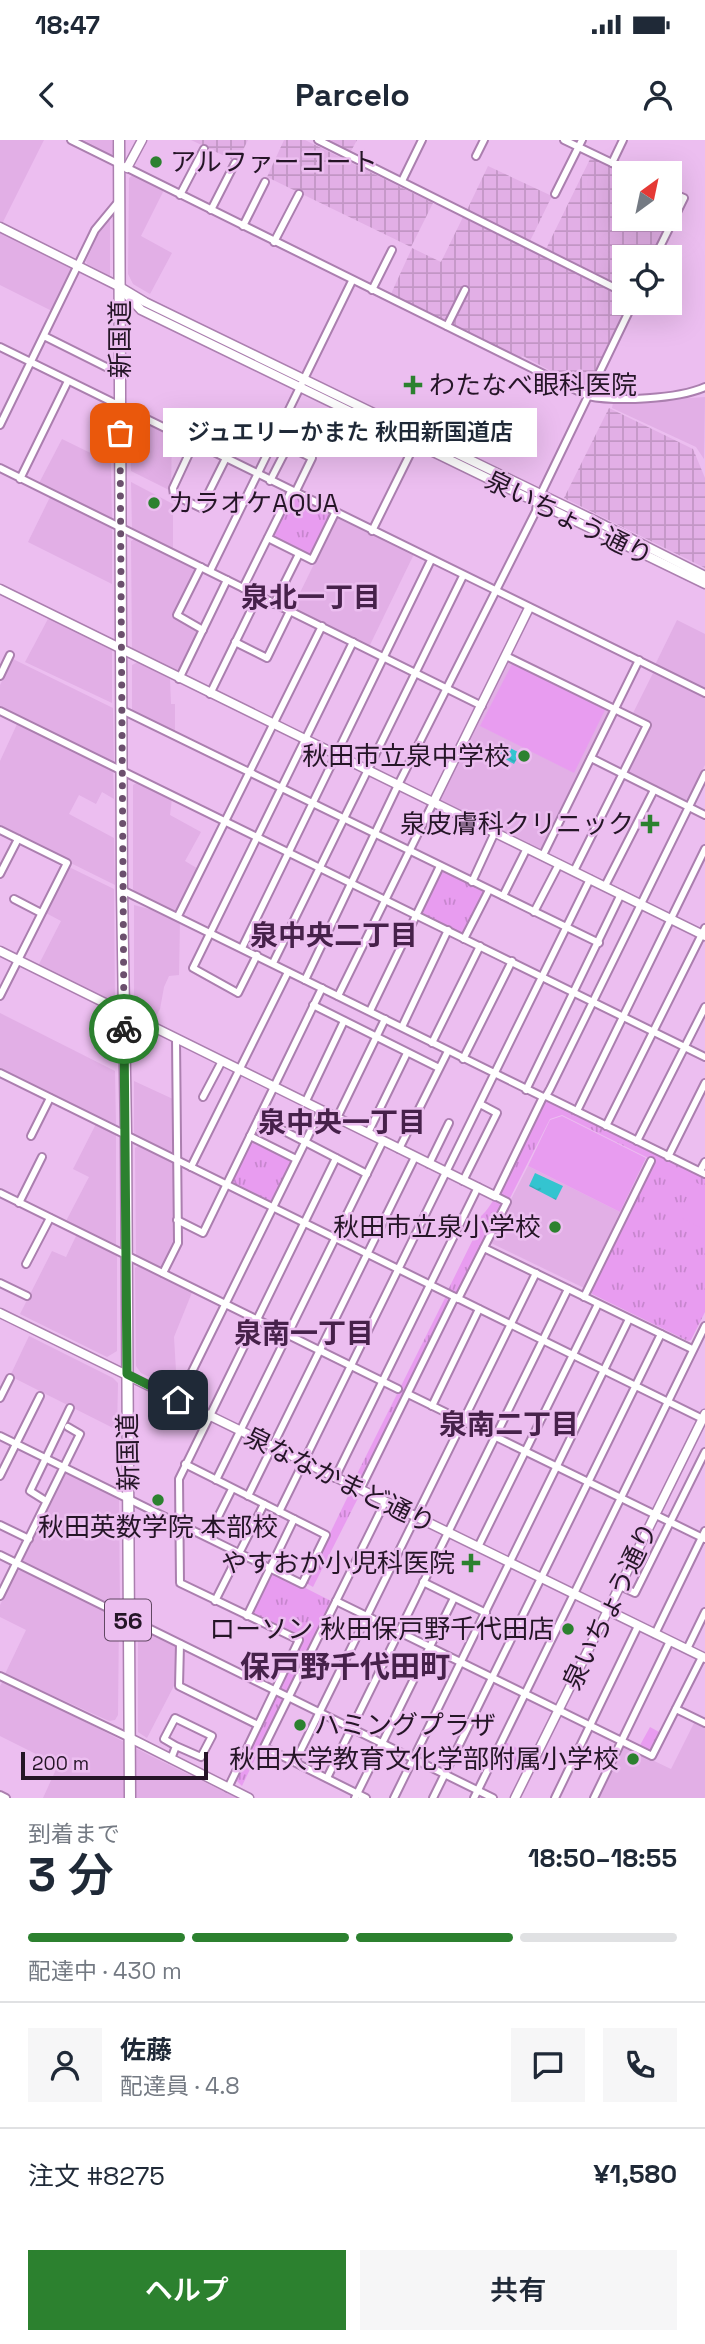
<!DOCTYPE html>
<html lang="ja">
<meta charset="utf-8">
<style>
:root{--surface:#fff;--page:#f6f6f7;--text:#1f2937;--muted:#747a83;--line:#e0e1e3;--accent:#2c812f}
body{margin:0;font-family:"Space Grotesk","Noto Sans JP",sans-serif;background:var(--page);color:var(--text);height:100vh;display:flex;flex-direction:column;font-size:26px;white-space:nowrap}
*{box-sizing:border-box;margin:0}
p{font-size:23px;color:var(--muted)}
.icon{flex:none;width:38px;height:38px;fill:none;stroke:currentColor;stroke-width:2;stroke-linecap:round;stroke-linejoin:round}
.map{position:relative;height:1658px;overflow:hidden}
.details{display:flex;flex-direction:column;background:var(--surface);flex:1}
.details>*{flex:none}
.needle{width:46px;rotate:33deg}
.buttons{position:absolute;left:612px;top:21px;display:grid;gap:14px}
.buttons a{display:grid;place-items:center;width:70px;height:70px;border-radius:0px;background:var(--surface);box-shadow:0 7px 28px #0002;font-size:35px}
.scale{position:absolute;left:21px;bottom:18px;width:187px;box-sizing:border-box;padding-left:7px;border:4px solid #251527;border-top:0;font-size:19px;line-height:24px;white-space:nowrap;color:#251527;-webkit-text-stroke:5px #ecbef0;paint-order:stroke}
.pin{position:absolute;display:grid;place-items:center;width:60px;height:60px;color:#fff;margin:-30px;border-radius:14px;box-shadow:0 4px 10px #0006}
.courier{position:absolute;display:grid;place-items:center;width:70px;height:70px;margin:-35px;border:5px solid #2c812f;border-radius:50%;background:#fff;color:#222;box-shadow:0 2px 9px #0007}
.bubble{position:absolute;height:49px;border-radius:0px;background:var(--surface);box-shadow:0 7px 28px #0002;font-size:23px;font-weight:600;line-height:49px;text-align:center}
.headline em{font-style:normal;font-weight:600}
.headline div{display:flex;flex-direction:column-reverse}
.headline{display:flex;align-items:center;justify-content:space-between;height:119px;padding:0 28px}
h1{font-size:46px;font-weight:600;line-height:52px}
.bar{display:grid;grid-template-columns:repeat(4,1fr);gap:10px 7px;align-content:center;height:84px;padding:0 28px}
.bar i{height:9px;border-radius:5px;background:var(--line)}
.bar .on{background:var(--accent)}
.bar p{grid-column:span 4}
.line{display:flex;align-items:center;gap:18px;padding:0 28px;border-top:2px solid var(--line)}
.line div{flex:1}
.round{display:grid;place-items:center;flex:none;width:74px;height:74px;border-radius:0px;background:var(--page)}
.button{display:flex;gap:14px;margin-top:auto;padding:14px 28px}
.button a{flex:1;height:80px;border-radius:0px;background:var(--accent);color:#fff;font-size:28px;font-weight:600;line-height:80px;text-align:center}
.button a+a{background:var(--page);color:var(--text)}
.status{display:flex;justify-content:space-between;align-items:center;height:49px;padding:0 35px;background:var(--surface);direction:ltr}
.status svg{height:19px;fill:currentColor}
header{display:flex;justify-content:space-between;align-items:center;height:91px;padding:0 28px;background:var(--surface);font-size:32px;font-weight:600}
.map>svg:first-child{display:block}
</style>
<div class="status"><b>18:47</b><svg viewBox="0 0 49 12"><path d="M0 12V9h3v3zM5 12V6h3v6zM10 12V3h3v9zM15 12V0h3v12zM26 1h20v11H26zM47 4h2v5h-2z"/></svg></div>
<header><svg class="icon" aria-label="back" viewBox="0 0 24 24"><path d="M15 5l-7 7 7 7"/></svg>Parcelo<svg class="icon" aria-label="person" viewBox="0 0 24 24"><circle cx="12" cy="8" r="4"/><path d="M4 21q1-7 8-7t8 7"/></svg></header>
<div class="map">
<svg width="705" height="1658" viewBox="0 0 705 1658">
<defs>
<pattern id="industrial-grid" width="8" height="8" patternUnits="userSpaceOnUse" patternTransform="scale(1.75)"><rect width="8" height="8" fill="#e2afe6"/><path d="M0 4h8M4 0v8" fill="none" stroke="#c296c5"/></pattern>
<pattern id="grass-tufts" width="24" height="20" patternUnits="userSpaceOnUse" patternTransform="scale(1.75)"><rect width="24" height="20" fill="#e89cf0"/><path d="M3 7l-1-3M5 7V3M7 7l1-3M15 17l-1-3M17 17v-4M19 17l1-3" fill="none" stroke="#c786ce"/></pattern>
<pattern id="garden-furrows" width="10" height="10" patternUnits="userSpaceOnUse" patternTransform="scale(1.75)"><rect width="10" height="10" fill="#e89cf0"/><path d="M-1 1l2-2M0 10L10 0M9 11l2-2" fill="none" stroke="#c786ce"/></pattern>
<pattern id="water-ripples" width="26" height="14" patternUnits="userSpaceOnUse" patternTransform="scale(1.75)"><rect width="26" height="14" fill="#34c4d0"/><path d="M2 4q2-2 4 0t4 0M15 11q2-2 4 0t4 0" fill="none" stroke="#2ea8b3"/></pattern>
</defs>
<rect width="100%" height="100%" fill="#ecbef0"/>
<g fill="#e2afe6">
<path d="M0,0H44L0,88Z"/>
<path d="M76,0H112L113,14L109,17Z"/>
<path d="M133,35L164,50L141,96L172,113L150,154L133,144L128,134L129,38Z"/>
<path d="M106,78L110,81V136L87,124L86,121Z"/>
<path d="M0,91L74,127L54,172L0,145Z"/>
<path d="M705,257L704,319L696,307L612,268L613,263Z"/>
<path d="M135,275L172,295L171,351L131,331L130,278Z"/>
<path d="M62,299L111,323L112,382L38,345Z"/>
<path d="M131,342L173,364V411L132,390Z"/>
<path d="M50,357L112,388V444L28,402Z"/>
<path d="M337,377L414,414L369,507L292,469Z"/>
<path d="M136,398L195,427L196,430L173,476L198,490L199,492L180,531L176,533L132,510L131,401Z"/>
<path d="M49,477L112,508V563L25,522Z"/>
<path d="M677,480L705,494V550L655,525Z"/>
<path d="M506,516L615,570L543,715L433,663Z"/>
<path d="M13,519L113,568L114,625L0,568V545Z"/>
<path d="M138,522L170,539L171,564H175V594L132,574V525Z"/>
<path d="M653,533L705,558V625L688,659L684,661L629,635L627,630L650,584L632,575Z"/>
<path d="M18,582L113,629L114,659L102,652L96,664L79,655L69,674L114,698L115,745L0,688V621Z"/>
<path d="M138,642L172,658L170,675L201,692L185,721L200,730L178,772L175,773L136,754L133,749V645Z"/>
<path d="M67,726L114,749L115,864L38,826L61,781L44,772Z"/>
<path d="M134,765L149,769L150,767L180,781L179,835L169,836L164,847L160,869L152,884L134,872Z"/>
<path d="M0,873L115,931L116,984H111L0,931Z"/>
<path d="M134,941L173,959L174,1010L169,1014L136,998L134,995Z"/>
<path d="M97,982L116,991V1108L65,1083L89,1037L73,1029Z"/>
<path d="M139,1005L174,1024L175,1103L163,1127L159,1129L136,1115L135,1008Z"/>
<path d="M528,1026L620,1072L584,1148L489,1102Z"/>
<path d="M77,1094L117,1114V1211L107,1217L20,1174L52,1111L66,1117Z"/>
<path d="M139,1125L193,1150L174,1197L176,1231L168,1246L141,1233L136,1226L135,1128Z"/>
<path d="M29,1196L113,1238L118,1243L117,1290L10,1236Z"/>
<path d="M66,1330L119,1357L120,1472L21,1422Z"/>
<path d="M21,1430L119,1477L118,1575L115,1580L109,1581L5,1534L26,1490L0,1477V1465L17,1431Z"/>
<path d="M138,1484L177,1503V1540L147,1598L138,1592Z"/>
<path d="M4,1539L149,1615L237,1658H43L58,1625L0,1596V1546Z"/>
<path d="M695,1581L705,1586V1658H598L623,1608L625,1607L671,1629Z"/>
</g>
<g fill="url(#industrial-grid)">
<path d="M191,0H248L237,22Z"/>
<path d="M284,0H305L433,63L411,107L267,37Z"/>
<path d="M324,0H357L350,13Z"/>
<path d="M591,17L625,33V79H670V57L680,62L653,117H625V148L546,109Z"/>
<path d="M488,26L552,56L530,101L467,70Z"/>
<path d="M463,77L625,158V163H630L588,251L523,216L517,217L390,156L412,108L441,122Z"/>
<path d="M609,268L693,309L705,338V428L564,358Z"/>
</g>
<g fill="url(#grass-tufts)">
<path d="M291,355L332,376L312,416L271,395Z"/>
<path d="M442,729L484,750L485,753L465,793L462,794L421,774L420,771Z"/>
<path d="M545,958L705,1036V1172L691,1200L688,1201L592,1154L591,1150L654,1021L562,975L550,979L462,1153L456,1154L448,1150L480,1085L481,1076C496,1066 534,979 545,958Z"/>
<path d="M250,1000H253L292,1020L273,1062L271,1063L230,1041Z"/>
<path d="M446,1156L453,1159L362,1341L355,1338Z"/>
<path d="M349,1354L358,1358L313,1447L306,1443Z"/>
<path d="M274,1432L331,1461L242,1646L236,1640L303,1500L254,1475L253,1472Z"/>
<path d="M650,1587L661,1593L650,1612L639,1607Z"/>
</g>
<path fill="url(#garden-furrows)" d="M505,1602L529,1614L521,1630L497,1618Z"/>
<g fill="#e89cf0">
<path d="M512,524L605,570L574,633L480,586Z"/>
<path d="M562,976L646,1018L620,1072L528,1026L550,980Z"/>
<path d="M695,1042L705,1047V1090L678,1076Z"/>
</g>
<g fill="url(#water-ripples)">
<path d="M500,603L520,613L514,624L494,613Z"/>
<path d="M535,1033L563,1046L556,1060L529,1046Z"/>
</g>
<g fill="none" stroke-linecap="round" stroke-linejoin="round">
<g stroke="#ab7faf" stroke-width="10">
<g id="street">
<path d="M71,0L588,256C617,262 678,259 705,247"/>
<path d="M318,0L625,153"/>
<path d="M564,0L633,33"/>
<path d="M476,16L484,0"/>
<path d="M612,23L623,0"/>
<path d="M402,41L422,0"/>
<path d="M555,54L582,0"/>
<path d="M180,55L204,9"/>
<path d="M211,70L235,23"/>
<path d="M243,86L265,42"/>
<path d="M274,102L299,54"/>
<path d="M655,117L684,58L670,52"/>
<path d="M372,150L392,110"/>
<path d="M447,186L465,150"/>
<path d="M44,196L110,229L120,230"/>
<path d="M0,207L705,553"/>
<path d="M0,285L95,90L119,61"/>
<path d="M194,303L173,348L174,355L201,368L226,318"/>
<path d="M0,328L482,566"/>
<path d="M20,339L68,241"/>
<path d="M270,341L288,306L312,318L295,353"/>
<path d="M372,391L417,300"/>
<path d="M268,398L312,420L335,373"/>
<path d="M201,427L177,475L203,490"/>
<path d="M210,431L352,141"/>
<path d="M243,448L291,351"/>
<path d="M274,464L299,414"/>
<path d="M235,502L267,518L290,471"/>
<path d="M506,516L647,585L574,731"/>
<path d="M0,536L10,515"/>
<path d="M179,539L227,440"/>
<path d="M210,554L258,456"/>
<path d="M122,570L599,803"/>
<path d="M0,571L705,917"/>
<path d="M591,618L705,675"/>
<path d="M0,690L67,723L0,856"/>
<path d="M543,715L639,520"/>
<path d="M0,734L18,699"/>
<path d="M472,742L495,692"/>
<path d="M605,746L654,650"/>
<path d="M122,750L543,957"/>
<path d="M503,756L527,708"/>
<path d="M14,759L41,773"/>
<path d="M534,772L559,724"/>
<path d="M178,776L322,486"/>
<path d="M464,799L489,750"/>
<path d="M242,808L431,420"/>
<path d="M257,815L238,853L193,828L353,502"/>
<path d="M273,823L463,436"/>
<path d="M305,840L398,645L536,371L537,362L633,163"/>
<path d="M338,856L433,663"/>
<path d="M313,865L439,928"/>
<path d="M370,871L440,726"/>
<path d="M402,887L448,790"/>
<path d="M432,903L480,806"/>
<path d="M463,919L512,821"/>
<path d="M0,933L705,1280"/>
<path d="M526,950L621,754"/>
<path d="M546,956L705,1034"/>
<path d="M203,957L222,921"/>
<path d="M305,963L344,881"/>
<path d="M577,971L705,709"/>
<path d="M259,978L367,1034"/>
<path d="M337,978L385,879"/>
<path d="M606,986L705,788"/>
<path d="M368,993L407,913"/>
<path d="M31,996L50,958"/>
<path d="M250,996L296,1019"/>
<path d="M637,1001L705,867"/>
<path d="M399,1009L448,911"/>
<path d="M668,1017L705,943"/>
<path d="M429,1024L449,983"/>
<path d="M191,1027L288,832"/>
<path d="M700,1031L705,1022"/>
<path d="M463,1041L497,973L480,964"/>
<path d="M0,1053L398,1249"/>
<path d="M19,1063L42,1017"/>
<path d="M177,1080L203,1093L322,848"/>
<path d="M484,1108L692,1209"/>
<path d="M26,1124L50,1078"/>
<path d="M163,1133L178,1103L176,899"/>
<path d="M0,1143L27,1156"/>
<path d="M584,1157L651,1021"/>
<path d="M458,1159L507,1062L495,1056L543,957L546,956L550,949L705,634"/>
<path d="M408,1254L705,1399"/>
<path d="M0,1258L10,1238"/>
<path d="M178,1260L321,970"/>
<path d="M432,1266L479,1169"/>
<path d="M0,1296L302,1444L326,1395L185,1324"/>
<path d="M0,1336L40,1256"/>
<path d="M335,1338L478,1047"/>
<path d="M216,1340L383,1001"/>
<path d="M360,1350L455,1157"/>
<path d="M248,1356L415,1017"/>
<path d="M46,1361L30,1351L70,1268"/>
<path d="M279,1372L590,739"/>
<path d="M0,1385L29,1399"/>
<path d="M208,1397L232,1349"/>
<path d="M478,1407L598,1164"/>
<path d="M0,1415L493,1658"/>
<path d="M423,1442L486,1473"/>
<path d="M620,1446L635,1453L705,1312"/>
<path d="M0,1456L80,1294L68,1287"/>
<path d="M215,1461L264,1364"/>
<path d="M336,1461L652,1616L702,1517"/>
<path d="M247,1476L294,1379"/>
<path d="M655,1494L705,1391"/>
<path d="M180,1504L179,1546L258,1585"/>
<path d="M687,1509L705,1472"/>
<path d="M0,1536L130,1598"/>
<path d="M676,1569L705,1583"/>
<path d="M171,1619L176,1606L164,1599L175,1578L212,1596L201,1617L176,1606"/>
<path d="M295,1622L536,1133"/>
<path d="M327,1638L568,1149"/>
<path d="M228,1648L299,1500L180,1443L179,1339L336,1018"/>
<path d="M0,1655L6,1658"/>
<path d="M355,1658L454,1458"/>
<path d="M366,1658L264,1607L385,1362"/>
<path d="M394,1658L629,1179"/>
<path d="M433,1658L661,1194"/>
<path d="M474,1658L705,1186"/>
<path d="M555,1658L638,1486"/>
<path d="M594,1658L670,1501"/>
</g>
</g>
<g stroke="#ab7faf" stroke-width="11">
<g id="secondary">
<path d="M127,28L142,0"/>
<path d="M0,87L120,147L145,162L596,381L705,436"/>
<path d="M127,155L141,170L705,444"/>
<path d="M0,449L705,796"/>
<path d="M433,663L529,468"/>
<path d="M0,811L495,1056"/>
<path d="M0,1173L705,1518"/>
<path d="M130,1598L249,1658"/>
<path d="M515,1658L705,1274"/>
</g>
</g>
<g stroke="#ab7faf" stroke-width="13">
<path id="primary" d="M119,0L122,750L126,995L130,1658"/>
</g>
<use href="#street" stroke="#fff" stroke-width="6"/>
<use href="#secondary" stroke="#fff" stroke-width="8"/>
<use href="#primary" stroke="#fff" stroke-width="10"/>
</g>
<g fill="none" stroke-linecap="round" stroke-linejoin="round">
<path stroke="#6b506d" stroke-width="7" stroke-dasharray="0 12.6" d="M120,293L124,889"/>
<path stroke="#2c812f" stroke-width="9" d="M124,889L127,1234L178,1260"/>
</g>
<g fill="#2c812f" stroke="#ecbef0" stroke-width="2.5">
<circle cx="156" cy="22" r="7"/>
<path d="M409.5 234.5h7v7h7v7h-7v7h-7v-7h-7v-7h7z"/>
<circle cx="154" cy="363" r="7"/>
<circle cx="524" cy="616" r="7"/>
<path d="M646.5 673.5h7v7h7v7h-7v7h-7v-7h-7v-7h7z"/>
<circle cx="555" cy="1087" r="7"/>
<circle cx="158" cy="1360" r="7"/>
<path d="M467.5 1412.5h7v7h7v7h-7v7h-7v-7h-7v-7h7z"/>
<circle cx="568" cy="1489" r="7"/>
<circle cx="300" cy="1585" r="7"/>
<circle cx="633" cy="1619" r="7"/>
</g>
<g text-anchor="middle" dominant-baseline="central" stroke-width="5" stroke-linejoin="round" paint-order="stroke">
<rect fill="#ecbef0" stroke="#614863" stroke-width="2" x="105" y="1459.5" width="46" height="41" rx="5"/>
<g font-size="24" font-weight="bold" fill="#251527">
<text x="128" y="1480">56</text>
</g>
<g font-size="26" fill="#251527" stroke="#ecbef0" text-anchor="end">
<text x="170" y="22" text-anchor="start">アルファーコート</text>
<text x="429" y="245" text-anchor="start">わたなべ眼科医院</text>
<text x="168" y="363" text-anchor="start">カラオケAQUA</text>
<text x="510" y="616">秋田市立泉中学校</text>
<text x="634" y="684">泉皮膚科クリニック</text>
<text x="541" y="1087">秋田市立泉小学校</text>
<text x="158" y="1387" text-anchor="middle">秋田英数学院 本部校</text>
<text x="455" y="1423">やすおか小児科医院</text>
<text x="554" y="1489">ローソン 秋田保戸野千代田店</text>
<text x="314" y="1585" text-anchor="start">ハミングプラザ</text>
<text x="619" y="1619">秋田大学教育文化学部附属小学校</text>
</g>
<g font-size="26" fill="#251527" stroke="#ecbef0">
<text transform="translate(120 199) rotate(-90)">新国道</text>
<text transform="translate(569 378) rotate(26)">泉いちょう通り</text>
<text transform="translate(128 1312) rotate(-91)">新国道</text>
<text transform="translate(340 1340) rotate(26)">泉ななかまど通り</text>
<text transform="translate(610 1466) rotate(-64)">泉いちょう通り</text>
</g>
<g font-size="28" font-weight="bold" fill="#46214a" stroke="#ecbef0">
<text x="311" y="457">泉北一丁目</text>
<text x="334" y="795">泉中央二丁目</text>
<text x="342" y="982">泉中央一丁目</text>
<text x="304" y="1193">泉南一丁目</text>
<text x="509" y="1284">泉南二丁目</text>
</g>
<g font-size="30" font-weight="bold" fill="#46214a" stroke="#ecbef0">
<text x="345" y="1526">保戸野千代田町</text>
</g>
</g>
</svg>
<div class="buttons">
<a><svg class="needle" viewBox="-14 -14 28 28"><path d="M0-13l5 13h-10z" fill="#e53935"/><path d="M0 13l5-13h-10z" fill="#747a83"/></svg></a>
<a><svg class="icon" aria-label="locate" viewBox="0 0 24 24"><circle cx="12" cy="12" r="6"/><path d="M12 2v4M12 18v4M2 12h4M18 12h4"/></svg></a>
</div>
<div class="scale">200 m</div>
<div class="pin" style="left:120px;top:293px;background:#ea580c"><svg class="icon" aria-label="bag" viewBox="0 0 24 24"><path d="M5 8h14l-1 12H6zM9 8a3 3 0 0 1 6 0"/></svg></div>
<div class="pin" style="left:178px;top:1260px;background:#1f2937"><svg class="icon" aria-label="home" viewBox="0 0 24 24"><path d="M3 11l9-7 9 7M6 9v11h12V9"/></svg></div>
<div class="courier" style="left:124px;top:889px"><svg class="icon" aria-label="bike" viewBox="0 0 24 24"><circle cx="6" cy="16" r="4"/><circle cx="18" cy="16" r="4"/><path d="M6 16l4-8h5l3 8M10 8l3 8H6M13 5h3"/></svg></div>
<div class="bubble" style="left:163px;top:268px;width:374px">ジュエリーかまた 秋田新国道店</div>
</div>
<section class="details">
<div class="headline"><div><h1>3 分</h1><p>到着まで</p></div><em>18:50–18:55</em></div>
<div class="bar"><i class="on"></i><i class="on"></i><i class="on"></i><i></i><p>配達中 · 430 m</p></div>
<div class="line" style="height:126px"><a class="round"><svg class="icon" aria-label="person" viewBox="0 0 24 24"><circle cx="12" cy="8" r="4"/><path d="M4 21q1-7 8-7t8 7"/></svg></a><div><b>佐藤</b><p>配達員 · 4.8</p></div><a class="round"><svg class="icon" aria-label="chat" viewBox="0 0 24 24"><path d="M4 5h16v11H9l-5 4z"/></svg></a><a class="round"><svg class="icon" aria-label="phone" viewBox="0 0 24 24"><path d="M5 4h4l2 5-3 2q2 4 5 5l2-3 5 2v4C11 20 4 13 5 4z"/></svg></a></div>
<div class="line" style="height:91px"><div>注文 #8275</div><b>¥1,580</b></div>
<div class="button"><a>ヘルプ</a><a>共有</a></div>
</section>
